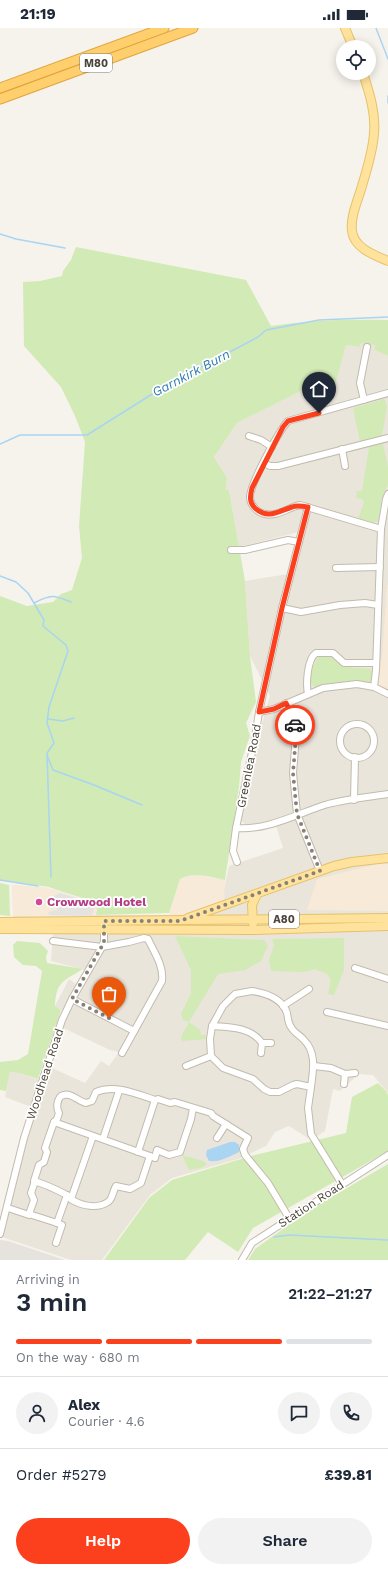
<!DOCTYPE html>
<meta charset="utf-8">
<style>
:root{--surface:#fff;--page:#f2f2f3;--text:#1f2937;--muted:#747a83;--line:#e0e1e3;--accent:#fc3f1d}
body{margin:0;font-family:"Work Sans",sans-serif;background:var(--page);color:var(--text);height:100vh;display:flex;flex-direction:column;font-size:15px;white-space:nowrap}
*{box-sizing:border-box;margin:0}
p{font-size:13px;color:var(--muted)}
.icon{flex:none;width:22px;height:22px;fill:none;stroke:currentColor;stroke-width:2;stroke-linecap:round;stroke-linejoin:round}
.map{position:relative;height:1232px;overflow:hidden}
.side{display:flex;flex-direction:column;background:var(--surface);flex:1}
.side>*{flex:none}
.buttons{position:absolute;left:336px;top:12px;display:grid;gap:8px}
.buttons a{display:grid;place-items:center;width:40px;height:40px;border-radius:50%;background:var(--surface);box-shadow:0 2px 10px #0003;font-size:20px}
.pin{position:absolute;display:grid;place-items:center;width:34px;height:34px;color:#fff;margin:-41px -17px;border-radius:50% 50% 50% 0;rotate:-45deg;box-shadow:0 0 4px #0007}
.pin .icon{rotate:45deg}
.courier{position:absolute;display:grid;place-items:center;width:40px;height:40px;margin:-20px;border:3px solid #fc3f1d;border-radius:50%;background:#fff;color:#222;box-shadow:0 1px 5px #0007}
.headline em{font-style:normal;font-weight:600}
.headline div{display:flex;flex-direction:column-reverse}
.headline{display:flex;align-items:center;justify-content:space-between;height:68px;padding:0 16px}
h1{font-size:26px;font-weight:600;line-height:30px}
.bar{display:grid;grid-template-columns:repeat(4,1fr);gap:6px 4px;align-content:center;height:48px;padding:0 16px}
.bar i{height:5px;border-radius:3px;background:var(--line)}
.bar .on{background:var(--accent)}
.bar p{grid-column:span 4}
.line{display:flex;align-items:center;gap:10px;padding:0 16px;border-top:1px solid var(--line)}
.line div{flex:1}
.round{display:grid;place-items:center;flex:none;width:42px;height:42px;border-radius:21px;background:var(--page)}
.action{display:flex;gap:8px;margin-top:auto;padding:8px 16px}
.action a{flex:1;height:46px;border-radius:24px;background:var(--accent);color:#fff;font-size:16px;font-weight:600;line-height:46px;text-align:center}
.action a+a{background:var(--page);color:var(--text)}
.status{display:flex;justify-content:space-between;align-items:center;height:28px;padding:0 20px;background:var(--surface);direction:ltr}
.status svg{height:11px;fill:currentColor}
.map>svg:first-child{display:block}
</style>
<div class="status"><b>21:19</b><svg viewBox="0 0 49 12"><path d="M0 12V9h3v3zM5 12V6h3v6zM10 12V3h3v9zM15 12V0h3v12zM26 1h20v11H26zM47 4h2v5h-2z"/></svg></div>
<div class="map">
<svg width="388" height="1232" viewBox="0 0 388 1232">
<rect width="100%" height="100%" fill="#f6f3ec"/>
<g fill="#eae5da">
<path d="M361,314L375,317L374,322L388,328V1065L373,1047L359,1046L340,1063L333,1061L325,1103L311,1112L289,1098L275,1104L266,1118L238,1131L172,1150L150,1167L102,1232H71L2,1209L29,1103L52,1040L85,1055L101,1033L109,1038L119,1024L110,1022L57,997L62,982L55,978L69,951L76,956L85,942L51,933L53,906H14L12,857L47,860L98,876L95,887H170L184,889L223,874L224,862L229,838L283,820L274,791L247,798L240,792L259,706L270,668L250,628L245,553L294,545L303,503L239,519L229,462H226L227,450L214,429L237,395L303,362L335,358L346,317L360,319Z"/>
<path d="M10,1044L19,1045L39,1052L31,1079L5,1069Z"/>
</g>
<g fill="#f7ead8">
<path d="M387,557H388V661L377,656L382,629Z"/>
<path d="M378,836H388V883L307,882L317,851Z"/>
<path d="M185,847H200L225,852L224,874L184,889L170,887L169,885L180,851Z"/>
<path d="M12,857L47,860L98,876L95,887L88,889L13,888Z"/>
</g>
<path fill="#e6e2dd" d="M0,1212L8,1213L65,1232H0Z"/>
<g fill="#d2eab5">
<path d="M76,219L246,252L271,298C310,292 349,291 388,292V337V328L374,322L375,317L361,315L360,319L346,317L335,358L303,362L237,395L214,429L227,450L226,462H229L245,553L250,628L256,674L246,695L250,708L241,734L239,759L225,852C211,849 192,843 180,851L169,885L96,887L98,875L57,862L49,859L0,852V568L27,578L53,574L61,566L72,562L82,530L79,498L85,414L75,388L61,359L24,318L23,254L40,253L62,248L63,243L71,232Z"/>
<path d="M384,371L387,378L382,408L360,414L353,380Z"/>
<path d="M383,416L388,439V457L382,469L378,493L373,495L358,491L364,474L362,471L356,470L357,463H362L369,419Z"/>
<path d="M319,628H330L344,639L371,641L373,649L370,654L355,655L317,660C303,654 314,636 319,628Z"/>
<path d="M0,855L9,857L10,888L0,887Z"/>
<path d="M175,908L264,912L268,918L261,933L245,942L218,946L189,994L183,992L181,986L191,965V942Z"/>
<path d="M344,910V942L334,967L328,966L331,952L327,946L315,941L304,944L271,943L269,932L274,917L272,911Z"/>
<path d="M17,913L40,915L48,923L46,929L47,935L83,941C64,953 56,953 55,978L61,982L38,1051L19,1045L10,1044L6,1063L0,1062V1034L18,1032L28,1026L42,943L36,938L23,937L14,929L13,917Z"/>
<path d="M189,994L200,1002L201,1007H206V1011L183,1013L181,1011L182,1007Z"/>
<path d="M378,1055L386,1063L388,1067V1123L253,1200L238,1224L208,1204L185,1232H104L149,1170L172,1152L251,1128L346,1105L352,1069Z"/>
<path d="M182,1127L203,1133L207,1136L201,1140L189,1142Z"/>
<path d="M388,1136V1232H248L255,1221L311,1181Z"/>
</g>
<path fill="#e5e3e0" d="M60,865L95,876L92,888L49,887L48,884L57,882L54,868Z"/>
<path fill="#a9d4f2" d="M230,1114H235L239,1117V1124C230,1128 219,1135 209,1133L206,1127L207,1122Z"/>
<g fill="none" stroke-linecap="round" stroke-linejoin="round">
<g stroke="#a9d4f2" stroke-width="1.5">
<path d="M376,0L388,31"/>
<path d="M388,68V75"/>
<path d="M0,206L16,211L65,220"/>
<path d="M0,416L20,407H87L165,358L258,309L266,302L319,292L388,289"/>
<path d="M0,548L16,554L28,565L44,592L43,598L66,617L68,623L49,679L47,695L54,715L47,725L51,849"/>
<path d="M34,575C51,566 54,567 71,574"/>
<path d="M48,691L63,693L74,690"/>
<path d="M47,727L53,742L94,757L142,777"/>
<path d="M0,852L38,858"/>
<path d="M274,1209L289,1207L388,1212"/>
</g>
<g stroke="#c2bbae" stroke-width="8">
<g id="minor">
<path d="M364,372L360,355L367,319"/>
<path d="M249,408L261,412L272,419"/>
<path d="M342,421L345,438"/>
<path d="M264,435L270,438H278L388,410"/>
<path d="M381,501L300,477C289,479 277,489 265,486C258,485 250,477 250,469C250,456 279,403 288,393L388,365"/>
<path d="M231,522H245L288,512L299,514"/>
<path d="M336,540L380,539"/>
<path d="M282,580L301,584L340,577L365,575L378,577"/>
<path d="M374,659L376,642L381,501L386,471L388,466"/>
<path d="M308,666C306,656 307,631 316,625H333L344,635H376"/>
<path d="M286,675L294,691L296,708L293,745L297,786L320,843"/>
<path d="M259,684L274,681L323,660L357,656L374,659L388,666"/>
<circle cx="357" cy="713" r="17"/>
<path d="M354,772L355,729"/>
<path d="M236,800C267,803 298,785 328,776C347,771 368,769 388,766"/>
<path d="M237,834L233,823L236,800L255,710L259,684L282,580L308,479"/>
<path d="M53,913L102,919L129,914L144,910L148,911C154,924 164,938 162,953L122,1025"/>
<path d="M355,940L388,951"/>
<path d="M252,963C265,965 282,970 287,985C288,990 288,995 291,999C294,1005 300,1007 304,1012C317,1025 313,1043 311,1059L297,1056L293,1057L279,1064H270L264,1061L253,1051L223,1040L211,1028L210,1011L212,998L223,978L235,966Z"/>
<path d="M72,971L134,1003"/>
<path d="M283,978L309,961"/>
<path d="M327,984L388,998"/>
<path d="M212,998C230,999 251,999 262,1015L261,1025"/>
<path d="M262,1015H271"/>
<path d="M186,1038L211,1028"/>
<path d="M314,1038L331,1040L345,1046L344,1056"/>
<path d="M345,1046L355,1045"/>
<path d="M311,1059L308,1080L311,1106L342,1156"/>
<path d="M193,1080L191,1091L180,1124L169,1127L157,1122L155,1130L150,1128L141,1155L130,1161L116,1158C113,1162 113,1171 108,1174C97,1181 83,1178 72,1172C69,1170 68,1167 65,1166C55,1161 45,1156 34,1153L39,1137L44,1134L47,1124L45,1120L54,1094L57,1091L59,1085C56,1080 57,1072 61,1068C71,1063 77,1073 86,1075L92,1073L96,1064C115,1056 137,1066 155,1072L158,1071L170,1075L175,1074L211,1085L213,1088L248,1110L243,1121L245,1127L268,1155L289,1190"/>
<path d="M54,1094L150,1128"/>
<path d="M217,1110L226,1096"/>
<path d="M103,1111L119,1063"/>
<path d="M138,1124L155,1072"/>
<path d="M35,1153L31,1165L34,1172L29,1186L57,1195L67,1167"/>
<path d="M71,1171L93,1108"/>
<path d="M11,1181L29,1187V1186"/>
<path d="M0,1206L24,1110L62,992L72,971L102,919L104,913V893"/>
<path d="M56,1215L62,1197L57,1195"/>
<path d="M242,1232L252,1215L388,1127"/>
</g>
</g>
<g stroke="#e6c16a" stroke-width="10">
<g id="major">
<path d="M345,0L353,19"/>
<path d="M363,45C369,64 376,85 374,105C373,123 367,141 362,158C358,172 350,189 352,203C354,220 374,227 388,233"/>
<path d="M188,890L334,838L352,834L388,830"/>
<path d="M0,894L388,890"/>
<path d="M253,895L252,877L257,866"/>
<path d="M0,901L253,902L388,898"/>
</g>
</g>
<g stroke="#e0a43c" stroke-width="11">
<g id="highway">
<path d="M0,60L164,0"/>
<path d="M0,71L193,0"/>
</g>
</g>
<use href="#minor" stroke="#fff" stroke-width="6"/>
<use href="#major" stroke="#ffe39c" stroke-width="8"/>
<use href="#highway" stroke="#ffcf6e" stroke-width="9"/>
</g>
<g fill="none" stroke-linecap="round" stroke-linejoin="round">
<path stroke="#878178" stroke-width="4" stroke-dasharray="0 7.2" d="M109,990L72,971L102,918L104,913V893H180L320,843L297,786L293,745L296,708L295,697"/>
<path stroke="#fc3f1d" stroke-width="5" d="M295,697L294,691L286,675L274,681L259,684L282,580L308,479C302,478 297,477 292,479C279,483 268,492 255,480C249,474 250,468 252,460L283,399L288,393L319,385"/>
</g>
<circle fill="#d1479c" stroke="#fff" stroke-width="1.5" cx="39" cy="874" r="4"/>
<g text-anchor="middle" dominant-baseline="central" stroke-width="3.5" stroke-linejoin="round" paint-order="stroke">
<g fill="#fff" stroke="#817c74" stroke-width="1">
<rect x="80" y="26" width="32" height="18" rx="3"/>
<rect x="269" y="882" width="30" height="18" rx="3"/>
</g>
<g font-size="11" font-weight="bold" fill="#4b4439">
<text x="96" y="35">M80</text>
<text x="284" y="891">A80</text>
</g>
<g font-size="12" fill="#4b4439" stroke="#fff">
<text transform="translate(249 738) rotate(-79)">Greenlea Road</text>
<text transform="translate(45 1046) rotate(-72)">Woodhead Road</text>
<text transform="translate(311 1176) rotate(-33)">Station Road</text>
</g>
<g font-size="12" font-weight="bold" fill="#b23c85" stroke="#fff" text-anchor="start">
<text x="47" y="874">Crowwood Hotel</text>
</g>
<g font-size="13" font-style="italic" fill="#2e7ab2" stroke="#fff">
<text transform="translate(191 345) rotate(-28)">Garnkirk Burn</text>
</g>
</g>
</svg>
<div class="buttons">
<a><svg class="icon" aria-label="locate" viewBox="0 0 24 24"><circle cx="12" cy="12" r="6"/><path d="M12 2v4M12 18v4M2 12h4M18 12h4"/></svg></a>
</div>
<div class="pin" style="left:109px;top:990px;background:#ea580c"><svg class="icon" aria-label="bag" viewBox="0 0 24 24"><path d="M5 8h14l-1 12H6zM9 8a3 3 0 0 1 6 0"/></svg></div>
<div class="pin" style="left:319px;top:385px;background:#1f2937"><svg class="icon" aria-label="home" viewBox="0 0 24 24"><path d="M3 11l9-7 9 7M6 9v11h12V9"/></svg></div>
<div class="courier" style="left:295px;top:697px"><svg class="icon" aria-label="car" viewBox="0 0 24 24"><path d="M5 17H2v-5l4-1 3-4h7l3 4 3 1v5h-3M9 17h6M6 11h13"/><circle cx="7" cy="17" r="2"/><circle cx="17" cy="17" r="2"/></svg></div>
</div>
<section class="side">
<div class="headline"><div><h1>3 min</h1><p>Arriving in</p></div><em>21:22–21:27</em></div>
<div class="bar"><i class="on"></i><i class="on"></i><i class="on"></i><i></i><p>On the way · 680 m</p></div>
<div class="line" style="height:72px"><a class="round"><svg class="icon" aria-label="person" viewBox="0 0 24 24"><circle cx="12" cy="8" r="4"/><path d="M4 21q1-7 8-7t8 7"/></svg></a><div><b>Alex</b><p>Courier · 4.6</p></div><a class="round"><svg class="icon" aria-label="chat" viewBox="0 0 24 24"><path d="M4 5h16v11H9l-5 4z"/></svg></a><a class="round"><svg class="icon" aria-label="phone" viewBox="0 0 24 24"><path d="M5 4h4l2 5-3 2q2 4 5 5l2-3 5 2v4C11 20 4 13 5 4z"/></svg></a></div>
<div class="line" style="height:52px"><div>Order #5279</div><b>£39.81</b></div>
<div class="action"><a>Help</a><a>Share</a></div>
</section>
